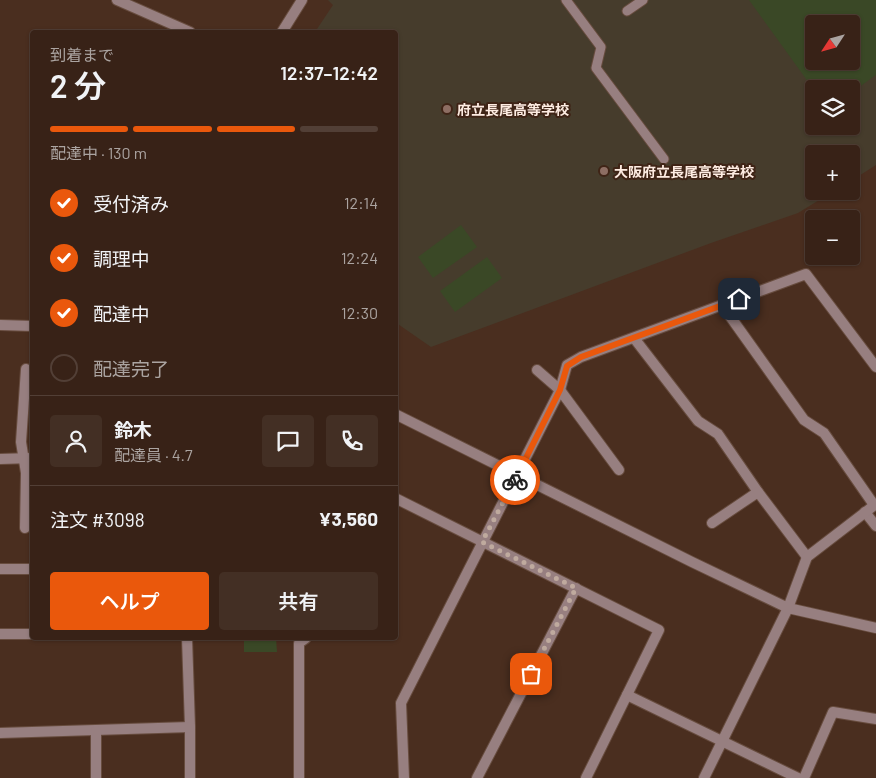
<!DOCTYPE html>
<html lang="ja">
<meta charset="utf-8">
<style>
:root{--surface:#382217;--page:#432f24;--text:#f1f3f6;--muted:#aba4a1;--line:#523f36;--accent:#ea580c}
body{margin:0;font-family:Barlow,"Noto Sans JP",sans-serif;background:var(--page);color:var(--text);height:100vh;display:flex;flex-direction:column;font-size:19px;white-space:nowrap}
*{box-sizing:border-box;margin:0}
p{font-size:16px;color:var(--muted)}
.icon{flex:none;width:28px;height:28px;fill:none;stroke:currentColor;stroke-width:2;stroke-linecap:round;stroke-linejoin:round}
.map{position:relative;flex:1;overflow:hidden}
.panel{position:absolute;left:30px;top:30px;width:368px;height:610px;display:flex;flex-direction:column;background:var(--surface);border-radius:5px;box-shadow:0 1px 4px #0004,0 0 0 1px var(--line)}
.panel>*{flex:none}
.needle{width:32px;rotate:234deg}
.tools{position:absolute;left:805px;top:15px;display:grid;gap:10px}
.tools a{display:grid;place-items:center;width:55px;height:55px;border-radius:5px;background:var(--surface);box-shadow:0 1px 4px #0004,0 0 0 1px var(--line);font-size:25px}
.pin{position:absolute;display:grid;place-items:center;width:42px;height:42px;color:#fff;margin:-21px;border-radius:10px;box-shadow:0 2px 8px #0006}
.courier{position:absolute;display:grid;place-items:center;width:50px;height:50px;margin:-25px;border:4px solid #ea580c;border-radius:50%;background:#fff;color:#222;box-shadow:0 1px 6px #0007}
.summary em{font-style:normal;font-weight:600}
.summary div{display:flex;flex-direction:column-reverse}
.summary{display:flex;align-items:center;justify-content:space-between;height:85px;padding:0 20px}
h1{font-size:32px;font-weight:600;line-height:38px}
.bar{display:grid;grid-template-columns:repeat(4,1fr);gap:8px 5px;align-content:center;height:60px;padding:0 20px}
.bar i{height:6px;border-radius:4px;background:var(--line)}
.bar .selected{background:var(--accent)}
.bar p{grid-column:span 4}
.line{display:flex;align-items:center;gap:12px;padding:0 20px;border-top:1px solid var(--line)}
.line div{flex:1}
.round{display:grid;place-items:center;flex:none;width:52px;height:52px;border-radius:5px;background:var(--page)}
ol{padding:0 20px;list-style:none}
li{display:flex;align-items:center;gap:15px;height:55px}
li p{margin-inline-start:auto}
li .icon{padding:5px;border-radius:50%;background:var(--accent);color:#fff;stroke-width:4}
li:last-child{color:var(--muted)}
li i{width:28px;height:28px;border:2px solid var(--line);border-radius:50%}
.primary-button{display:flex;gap:10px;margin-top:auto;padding:10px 20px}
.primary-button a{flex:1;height:58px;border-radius:5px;background:var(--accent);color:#fff;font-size:20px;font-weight:600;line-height:58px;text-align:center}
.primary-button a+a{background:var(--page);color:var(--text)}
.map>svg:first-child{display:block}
</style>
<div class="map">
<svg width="876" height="778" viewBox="0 0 876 778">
<rect width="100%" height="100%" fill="#4a2e1f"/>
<path fill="#463c2c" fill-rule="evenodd" d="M328,0H876V165L851,181V154H814V191H834L798,213L711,243L431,347L395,322V32H315L333,5ZM814,24H851V61H814ZM814,89H851V126H814Z"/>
<g fill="#3a4826" fill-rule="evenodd">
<path d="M749,0H876V75L851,93V89H814V90ZM814,24H851V61H814Z"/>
<path d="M461,225L477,247L433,278L418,257Z"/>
<path d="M487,257L502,278L455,312L440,291Z"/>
<path d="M244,638H276L277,652H244Z"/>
</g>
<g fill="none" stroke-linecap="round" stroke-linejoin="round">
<g stroke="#674c3e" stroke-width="11">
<g id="service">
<path d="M566,0L601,47L596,68L664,159"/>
<path d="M627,11L643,0"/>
</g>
</g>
<g stroke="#674c3e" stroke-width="12">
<g id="minor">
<path d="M117,0L190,32"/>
<path d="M282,32L302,0"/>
<path d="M722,305L804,420L824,433L874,505"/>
<path d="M634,338L698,421L718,434L758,492"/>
<path d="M537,370L560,390L619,470"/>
<path d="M0,459L32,458"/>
<path d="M395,498L659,630L586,778"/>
<path d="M865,512L876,526"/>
<path d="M712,523L758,492L807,557"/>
<path d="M25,528L26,473L21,442L26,369"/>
<path d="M0,569H32"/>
<path d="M0,634H32"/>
<path d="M187,638L190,727V778"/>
<path d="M627,695L798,778"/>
<path d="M0,733L190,727"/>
<path d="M96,778V731"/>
<path d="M299,778V643L306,638"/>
<path d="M404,778L401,703L560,390L567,365L581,357L806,274L876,367"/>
<path d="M477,778L576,588"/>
<path d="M704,778L788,608L807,557L876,504"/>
<path d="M804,778L833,712L876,719"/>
</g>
</g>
<g stroke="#674c3e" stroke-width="12">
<g id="tertiary">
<path d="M0,325L32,326"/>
<path d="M395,414L692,562L788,608L876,628"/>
</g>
</g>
<use href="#service" stroke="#977f80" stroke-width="9"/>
<use href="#minor" stroke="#977f80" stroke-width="10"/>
<use href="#tertiary" stroke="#977f80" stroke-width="10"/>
</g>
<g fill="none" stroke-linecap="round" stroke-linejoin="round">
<path stroke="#bfaa9e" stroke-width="5" stroke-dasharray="0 9" d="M515,480L482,542L576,588L531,674"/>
<path stroke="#ea580c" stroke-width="6" d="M515,480L560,390L567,366L581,357L739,299"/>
</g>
<g fill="#8d6e63" stroke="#3f2416" stroke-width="2">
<circle cx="447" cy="109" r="5"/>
<circle cx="604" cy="171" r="5"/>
</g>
<g text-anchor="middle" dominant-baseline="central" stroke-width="4" stroke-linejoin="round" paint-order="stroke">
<g font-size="14" font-weight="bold" fill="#feece2" stroke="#3f2416" text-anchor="start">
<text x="457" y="109">府立長尾高等学校</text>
<text x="614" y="171">大阪府立長尾高等学校</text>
</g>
</g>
</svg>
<div class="tools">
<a><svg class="needle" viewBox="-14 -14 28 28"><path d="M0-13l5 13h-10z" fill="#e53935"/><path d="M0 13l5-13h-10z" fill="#aba4a1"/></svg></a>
<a><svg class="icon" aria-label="layers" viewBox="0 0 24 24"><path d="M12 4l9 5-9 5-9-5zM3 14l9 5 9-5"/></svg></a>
<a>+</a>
<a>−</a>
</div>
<div class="pin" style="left:531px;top:674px;background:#ea580c"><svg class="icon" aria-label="bag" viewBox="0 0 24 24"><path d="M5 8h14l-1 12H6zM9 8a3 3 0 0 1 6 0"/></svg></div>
<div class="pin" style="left:739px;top:299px;background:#1f2937"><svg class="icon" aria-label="home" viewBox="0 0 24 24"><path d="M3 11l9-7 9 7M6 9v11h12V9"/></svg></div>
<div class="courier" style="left:515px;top:480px"><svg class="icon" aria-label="bike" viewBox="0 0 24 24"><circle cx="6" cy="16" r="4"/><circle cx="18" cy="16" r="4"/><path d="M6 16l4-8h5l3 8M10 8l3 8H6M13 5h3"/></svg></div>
<section class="panel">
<div class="summary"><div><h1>2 分</h1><p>到着まで</p></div><em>12:37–12:42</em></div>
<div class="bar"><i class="selected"></i><i class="selected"></i><i class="selected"></i><i></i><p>配達中 · 130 m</p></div>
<ol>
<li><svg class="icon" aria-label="check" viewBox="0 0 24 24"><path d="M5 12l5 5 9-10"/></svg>受付済み<p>12:14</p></li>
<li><svg class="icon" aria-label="check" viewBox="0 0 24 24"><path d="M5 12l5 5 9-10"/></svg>調理中<p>12:24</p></li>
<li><svg class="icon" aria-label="check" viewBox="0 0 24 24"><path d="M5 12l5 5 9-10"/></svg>配達中<p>12:30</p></li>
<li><i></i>配達完了</li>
</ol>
<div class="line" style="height:90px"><a class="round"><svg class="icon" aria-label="person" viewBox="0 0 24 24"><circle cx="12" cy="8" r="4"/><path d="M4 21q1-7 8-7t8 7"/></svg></a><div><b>鈴木</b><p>配達員 · 4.7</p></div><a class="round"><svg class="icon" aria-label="chat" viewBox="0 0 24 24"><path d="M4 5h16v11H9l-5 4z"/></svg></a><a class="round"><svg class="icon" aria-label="phone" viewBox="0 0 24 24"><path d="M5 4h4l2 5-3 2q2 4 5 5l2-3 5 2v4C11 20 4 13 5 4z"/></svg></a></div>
<div class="line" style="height:65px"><div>注文 #3098</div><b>¥3,560</b></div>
<div class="primary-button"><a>ヘルプ</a><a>共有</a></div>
</section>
</div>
